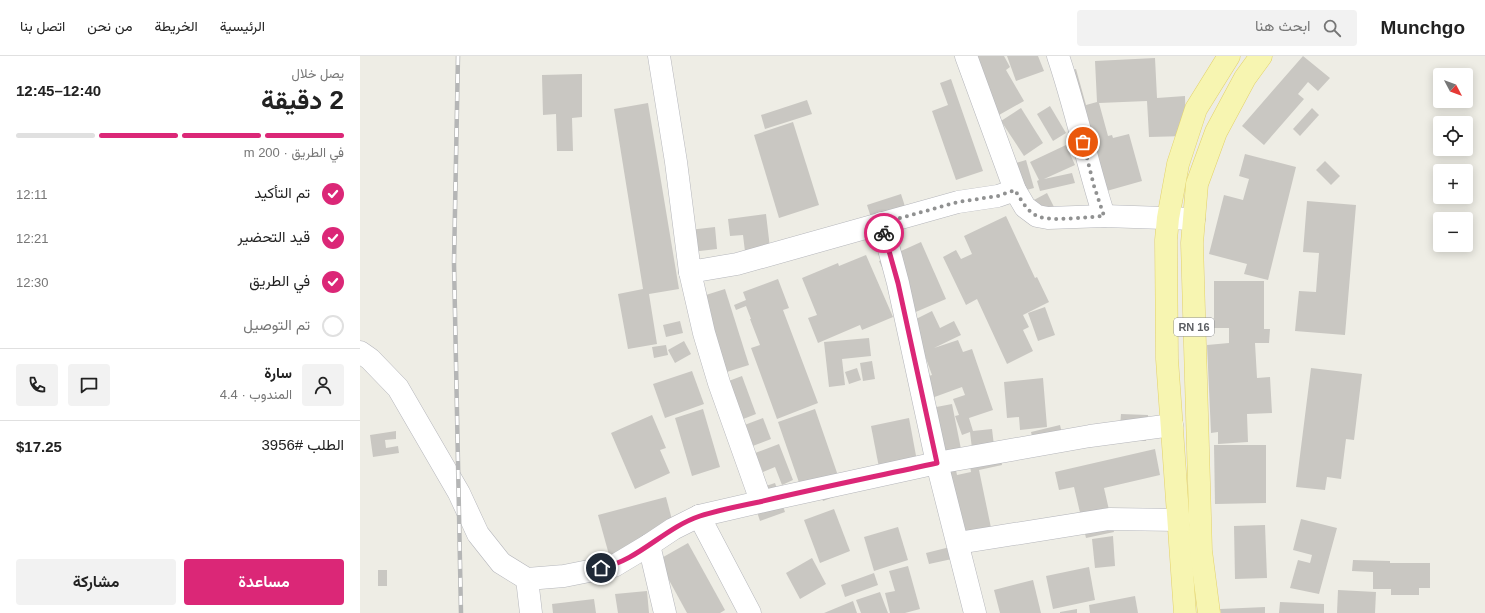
<!DOCTYPE html>
<html lang="ar">
<meta charset="utf-8">
<style>
:root{--surface:#fff;--page:#f2f2f2;--text:#222;--muted:#767676;--line:#e0e0e0;--accent:#db2777}
body{margin:0;font-family:Arial,Vazirmatn,sans-serif;background:var(--page);color:var(--text);direction:rtl;height:100vh;display:flex;flex-direction:column;font-size:15px;white-space:nowrap}
*{box-sizing:border-box;margin:0}
p{font-size:13px;color:var(--muted)}
.icon{flex:none;width:22px;height:22px;fill:none;stroke:currentColor;stroke-width:2;stroke-linecap:round;stroke-linejoin:round}
.map{position:relative;flex:1;overflow:hidden;direction:ltr}
.panel{display:flex;flex-direction:column;background:var(--surface);width:360px}
.panel>*{flex:none}
.needle{width:26px;rotate:131deg}
.buttons{position:absolute;left:1073px;top:12px;display:grid;gap:8px}
.buttons a{display:grid;place-items:center;width:40px;height:40px;border-radius:4px;background:var(--surface);box-shadow:0 2px 10px #0003;font-size:20px}
.pin{position:absolute;display:grid;place-items:center;width:34px;height:34px;color:#fff;margin:-17px;border:2px solid #fff;border-radius:50%;box-shadow:0 1px 4px #0007}
.courier{position:absolute;display:grid;place-items:center;width:40px;height:40px;margin:-20px;border:3px solid #db2777;border-radius:50%;background:#fff;color:#222;box-shadow:0 1px 5px #0007}
.head em{font-style:normal;font-weight:700}
.head div{display:flex;flex-direction:column-reverse}
.head{display:flex;align-items:center;justify-content:space-between;height:68px;padding:0 16px}
h1{font-size:26px;font-weight:700;line-height:30px}
.bar{display:grid;grid-template-columns:repeat(4,1fr);gap:6px 4px;align-content:center;height:48px;padding:0 16px}
.bar i{height:5px;border-radius:3px;background:var(--line)}
.bar .selected{background:var(--accent)}
.bar p{grid-column:span 4}
.line{display:flex;align-items:center;gap:10px;padding:0 16px;border-top:1px solid var(--line)}
.line div{flex:1}
.round{display:grid;place-items:center;flex:none;width:42px;height:42px;border-radius:4px;background:var(--page)}
ol{padding:0 16px;list-style:none}
li{display:flex;align-items:center;gap:12px;height:44px}
li p{margin-inline-start:auto}
li .icon{padding:4px;border-radius:50%;background:var(--accent);color:#fff;stroke-width:4}
li:last-child{color:var(--muted)}
li i{width:22px;height:22px;border:2px solid var(--line);border-radius:50%}
.button{display:flex;gap:8px;margin-top:auto;padding:8px 16px}
.button a{flex:1;height:46px;border-radius:4px;background:var(--accent);color:#fff;font-size:16px;font-weight:700;line-height:46px;text-align:center}
.button a+a{background:var(--page);color:var(--text)}
header{display:flex;align-items:center;gap:24px;box-sizing:border-box;height:56px;padding:0 20px;background:var(--surface);border-bottom:1px solid var(--line)}
header strong{font-size:19px}
nav{display:flex;gap:22px;margin-inline-start:auto;font-size:14px}
.search{width:280px;height:36px;background:var(--page);display:flex;align-items:center;gap:10px;box-sizing:border-box;padding:0 14px;border-radius:4px;color:var(--muted);font-size:15px}
main{display:flex;flex:1;min-height:0}
.map>svg:first-child{display:block}
</style>
<header>
<strong>Munchgo</strong>
<div class="search"><svg class="icon" aria-label="search" viewBox="0 0 24 24"><circle cx="10" cy="10" r="6"/><path d="M15 15l6 6"/></svg>ابحث هنا</div>
<nav><a>الرئيسية</a><a>الخريطة</a><a>من نحن</a><a>اتصل بنا</a></nav>
</header>
<main>
<div class="map">
<svg width="1125" height="557" viewBox="0 0 1125 557">
<rect width="100%" height="100%" fill="#eeede5"/>
<g fill="#c9c7c2">
<path d="M606,0H644L650,11L646,14L664,45L639,59Z"/>
<path d="M647,0H678L684,15L656,25Z"/>
<path d="M943,0L970,22L958,35L948,26L938,38L944,43L904,89L882,70Z"/>
<path d="M795,2L797,42L825,40L826,80L789,81L787,45L739,47L748,80L752,79L753,82L769,78L782,125L736,138L701,17L716,13L726,49L737,46L735,5Z"/>
<path d="M222,18V61L212,62L213,95H197L196,58L183,59L182,19Z"/>
<path d="M591,23L623,115L596,124L572,55L588,49L580,27Z"/>
<path d="M447,44L452,58L405,73L401,59Z"/>
<path d="M288,47L319,233L289,238L297,288L268,293L258,238L283,233L254,53Z"/>
<path d="M690,50L706,77L693,85L677,58Z"/>
<path d="M661,52L683,87L664,100L641,65Z"/>
<path d="M952,52L959,59L940,80L933,73Z"/>
<path d="M433,66L459,149L419,162L394,79Z"/>
<path d="M706,89L715,109L684,123L712,117L715,127L680,135L677,125L679,124L670,106Z"/>
<path d="M885,98L936,111L908,224L884,218L887,208L849,198L864,139L883,144L889,123L879,120Z"/>
<path d="M666,104L674,132L655,137L646,110Z"/>
<path d="M965,105L980,120L971,129L956,114Z"/>
<path d="M687,137L697,157L684,164L674,144Z"/>
<path d="M541,138L549,163L515,174L507,149Z"/>
<path d="M947,145L996,149L985,279L935,275L939,235L956,236L959,197L943,196Z"/>
<path d="M406,158L412,209L387,212L383,179L370,180L368,163Z"/>
<path d="M646,160L675,222L677,221L689,246L663,259L669,271L663,274L673,295L647,308L617,243L606,249L583,201L596,194L601,203L612,198L604,180Z"/>
<path d="M355,171L357,193L331,196L329,174Z"/>
<path d="M561,186L586,243L551,258L532,233L519,205Z"/>
<path d="M506,199L533,261L502,274L500,269L458,287L448,262L457,259L442,222L478,207L479,210Z"/>
<path d="M418,223L429,252L423,254L458,347L417,363L391,292L400,289L390,263H391L386,250L376,254L374,249L386,244L383,236Z"/>
<path d="M854,225H904V273H910L909,287H895L897,322L910,321L912,357L887,358L888,386L858,388V376L851,377L847,289L869,287V272H854Z"/>
<path d="M365,233L389,309L354,320L330,244Z"/>
<path d="M685,251L695,279L678,285L668,257Z"/>
<path d="M572,255L580,272L594,265L601,279L574,292L598,284L603,296L612,293L633,354L609,362L613,375L632,373L635,398L613,401L610,376L602,379L595,360L599,359L593,343L605,339L602,331L569,343L561,322L572,319L564,297L548,267Z"/>
<path d="M320,265L323,277L306,281L303,269Z"/>
<path d="M509,282L511,300L482,303L485,329L469,331L464,286Z"/>
<path d="M324,285L331,298L315,307L308,294Z"/>
<path d="M306,289L308,299L294,302L292,291Z"/>
<path d="M512,305L515,323L503,325L500,307Z"/>
<path d="M497,312L501,324L489,328L485,316Z"/>
<path d="M951,312L1002,318L994,384L986,383L981,423L967,421L965,434L936,431Z"/>
<path d="M332,315L344,348L305,362L293,328Z"/>
<path d="M382,320L396,358L368,369L358,329Z"/>
<path d="M683,322L687,371L660,374L659,361L647,362L644,326Z"/>
<path d="M592,348L603,403L594,405L597,419L611,416L609,404L640,398L642,409L619,414L635,491L595,499L566,353Z"/>
<path d="M343,353L360,411L332,420L315,362Z"/>
<path d="M455,353L484,437L463,445L458,432L443,438L418,366Z"/>
<path d="M761,358L788,359L786,385L759,383Z"/>
<path d="M292,359L306,392L300,394L310,417L275,433L251,377Z"/>
<path d="M403,362L411,383L382,394L374,373Z"/>
<path d="M549,362L557,405L521,422L511,370Z"/>
<path d="M700,369L705,390L676,397L671,376Z"/>
<path d="M36,375V383L25,384L26,392L38,390L39,397L13,401L10,379Z"/>
<path d="M419,388L433,424L422,429L415,411L403,416L395,397Z"/>
<path d="M854,389H906V447L855,448Z"/>
<path d="M795,393L800,419L744,432L754,476L726,482L714,431L699,434L695,416Z"/>
<path d="M415,427L425,456L400,465L390,435Z"/>
<path d="M306,441L315,475L251,506L238,459Z"/>
<path d="M474,453L490,495L460,507L444,464Z"/>
<path d="M941,463L977,472L959,538L930,532L938,504L950,507L952,499L933,494Z"/>
<path d="M905,469L907,522L875,523L874,470Z"/>
<path d="M538,471L548,504L514,515L504,481Z"/>
<path d="M753,480L755,510L735,512L732,483Z"/>
<path d="M328,487L365,554L360,557H327L298,504Z"/>
<path d="M590,491L592,503L569,508L566,497Z"/>
<path d="M452,502L466,528L440,543L426,517Z"/>
<path d="M993,504L1030,505V507H1070V532H1059V539H1031V533H1013V516L992,515Z"/>
<path d="M548,510L560,553L545,557H530L525,537L535,535L529,515Z"/>
<path d="M729,511L735,544L693,553L686,520Z"/>
<rect x="18" y="514" width="9" height="16"/>
<path d="M514,517L518,529L485,541L481,529Z"/>
<path d="M673,524L681,557H640L634,534Z"/>
<path d="M978,534L1016,536L1015,557H977Z"/>
<path d="M287,535L289,557H258L255,538Z"/>
<path d="M520,536L528,557H501L496,544Z"/>
<path d="M775,540L778,557H730L729,549Z"/>
<path d="M234,543L236,557H193L192,548Z"/>
<path d="M493,545L497,557H464Z"/>
<path d="M920,546L964,548V557H919Z"/>
<path d="M905,551V557H861L860,553Z"/>
<path d="M717,553V557H700V556Z"/>
</g>
<g fill="none" stroke-linecap="round" stroke-linejoin="round">
<g stroke="#b5b6bb" stroke-width="23">
<g id="minor">
<path d="M299,0L316,106L330,216L377,208L598,146L638,140L655,134L665,151L677,160L688,162L744,160L834,163"/>
<path d="M606,0L655,134"/>
<path d="M698,0C716,53 727,107 744,160"/>
<path d="M522,167L538,227L577,407L615,557"/>
<path d="M330,216L344,277L359,327L401,445"/>
<path d="M0,296L10,303L38,332L99,437L118,478L141,507L167,523L204,520L254,510L289,489L313,473L339,460L417,442L577,407L730,380L812,369"/>
<path d="M339,460L390,557"/>
<path d="M598,487L749,463L819,464"/>
<path d="M289,489L305,557"/>
<path d="M167,523L171,557"/>
</g>
</g>
<g stroke="#e3d269" stroke-width="23">
<g id="primary">
<path d="M825,557L807,303L806,184L808,162L818,108L836,53L869,0"/>
<path d="M849,557L841,495L832,187L837,128L856,76L885,22L901,0"/>
</g>
</g>
<use href="#minor" stroke="#fff" stroke-width="22"/>
<use href="#primary" stroke="#f7f5b1" stroke-width="22"/>
<g stroke="#b5b6b6" stroke-width="4.5">
<path id="rail" d="M98,0L94,207L101,557"/>
</g>
<use href="#rail" stroke="#fff" stroke-width="3" stroke-dasharray="9" stroke-linecap="butt"/>
</g>
<g fill="none" stroke-linecap="round" stroke-linejoin="round">
<path stroke="#909191" stroke-width="4" stroke-dasharray="0 7.2" d="M524,177L522,167L598,146L638,140L655,134C661,144 667,155 677,160C690,166 728,161 744,160L734,130L723,86"/>
<path stroke="#db2777" stroke-width="5" d="M241,512C278,505 304,472 340,460C359,454 379,450 399,446C458,432 518,420 577,407L538,227L524,177"/>
</g>
<g text-anchor="middle" dominant-baseline="central" stroke-width="4" stroke-linejoin="round" paint-order="stroke">
<rect fill="#fff" stroke="#8e8f92" stroke-width="1" x="814" y="262" width="40" height="18" rx="3"/>
<g font-size="11" font-weight="bold" fill="#5d5f64">
<text x="834" y="271">RN 16</text>
</g>
</g>
</svg>
<div class="buttons">
<a><svg class="needle" viewBox="-14 -14 28 28"><path d="M0-13l5 13h-10z" fill="#e53935"/><path d="M0 13l5-13h-10z" fill="#767676"/></svg></a>
<a><svg class="icon" aria-label="locate" viewBox="0 0 24 24"><circle cx="12" cy="12" r="6"/><path d="M12 2v4M12 18v4M2 12h4M18 12h4"/></svg></a>
<a>+</a>
<a>−</a>
</div>
<div class="pin" style="left:723px;top:86px;background:#ea580c"><svg class="icon" aria-label="bag" viewBox="0 0 24 24"><path d="M5 8h14l-1 12H6zM9 8a3 3 0 0 1 6 0"/></svg></div>
<div class="pin" style="left:241px;top:512px;background:#1f2937"><svg class="icon" aria-label="home" viewBox="0 0 24 24"><path d="M3 11l9-7 9 7M6 9v11h12V9"/></svg></div>
<div class="courier" style="left:524px;top:177px"><svg class="icon" aria-label="bike" viewBox="0 0 24 24"><circle cx="6" cy="16" r="4"/><circle cx="18" cy="16" r="4"/><path d="M6 16l4-8h5l3 8M10 8l3 8H6M13 5h3"/></svg></div>
</div>
<section class="panel">
<div class="head"><div><h1>2 دقيقة</h1><p>يصل خلال</p></div><em>12:40–12:45</em></div>
<div class="bar"><i class="selected"></i><i class="selected"></i><i class="selected"></i><i></i><p>في الطريق · 200 m</p></div>
<ol>
<li><svg class="icon" aria-label="check" viewBox="0 0 24 24"><path d="M5 12l5 5 9-10"/></svg>تم التأكيد<p>12:11</p></li>
<li><svg class="icon" aria-label="check" viewBox="0 0 24 24"><path d="M5 12l5 5 9-10"/></svg>قيد التحضير<p>12:21</p></li>
<li><svg class="icon" aria-label="check" viewBox="0 0 24 24"><path d="M5 12l5 5 9-10"/></svg>في الطريق<p>12:30</p></li>
<li><i></i>تم التوصيل</li>
</ol>
<div class="line" style="height:72px"><a class="round"><svg class="icon" aria-label="person" viewBox="0 0 24 24"><circle cx="12" cy="8" r="4"/><path d="M4 21q1-7 8-7t8 7"/></svg></a><div><b>سارة</b><p>المندوب · 4.4</p></div><a class="round"><svg class="icon" aria-label="chat" viewBox="0 0 24 24"><path d="M4 5h16v11H9l-5 4z"/></svg></a><a class="round"><svg class="icon" aria-label="phone" viewBox="0 0 24 24"><path d="M5 4h4l2 5-3 2q2 4 5 5l2-3 5 2v4C11 20 4 13 5 4z"/></svg></a></div>
<div class="line" style="height:52px"><div>الطلب #3956</div><b>$17.25</b></div>
<div class="button"><a>مساعدة</a><a>مشاركة</a></div>
</section>
</main>
